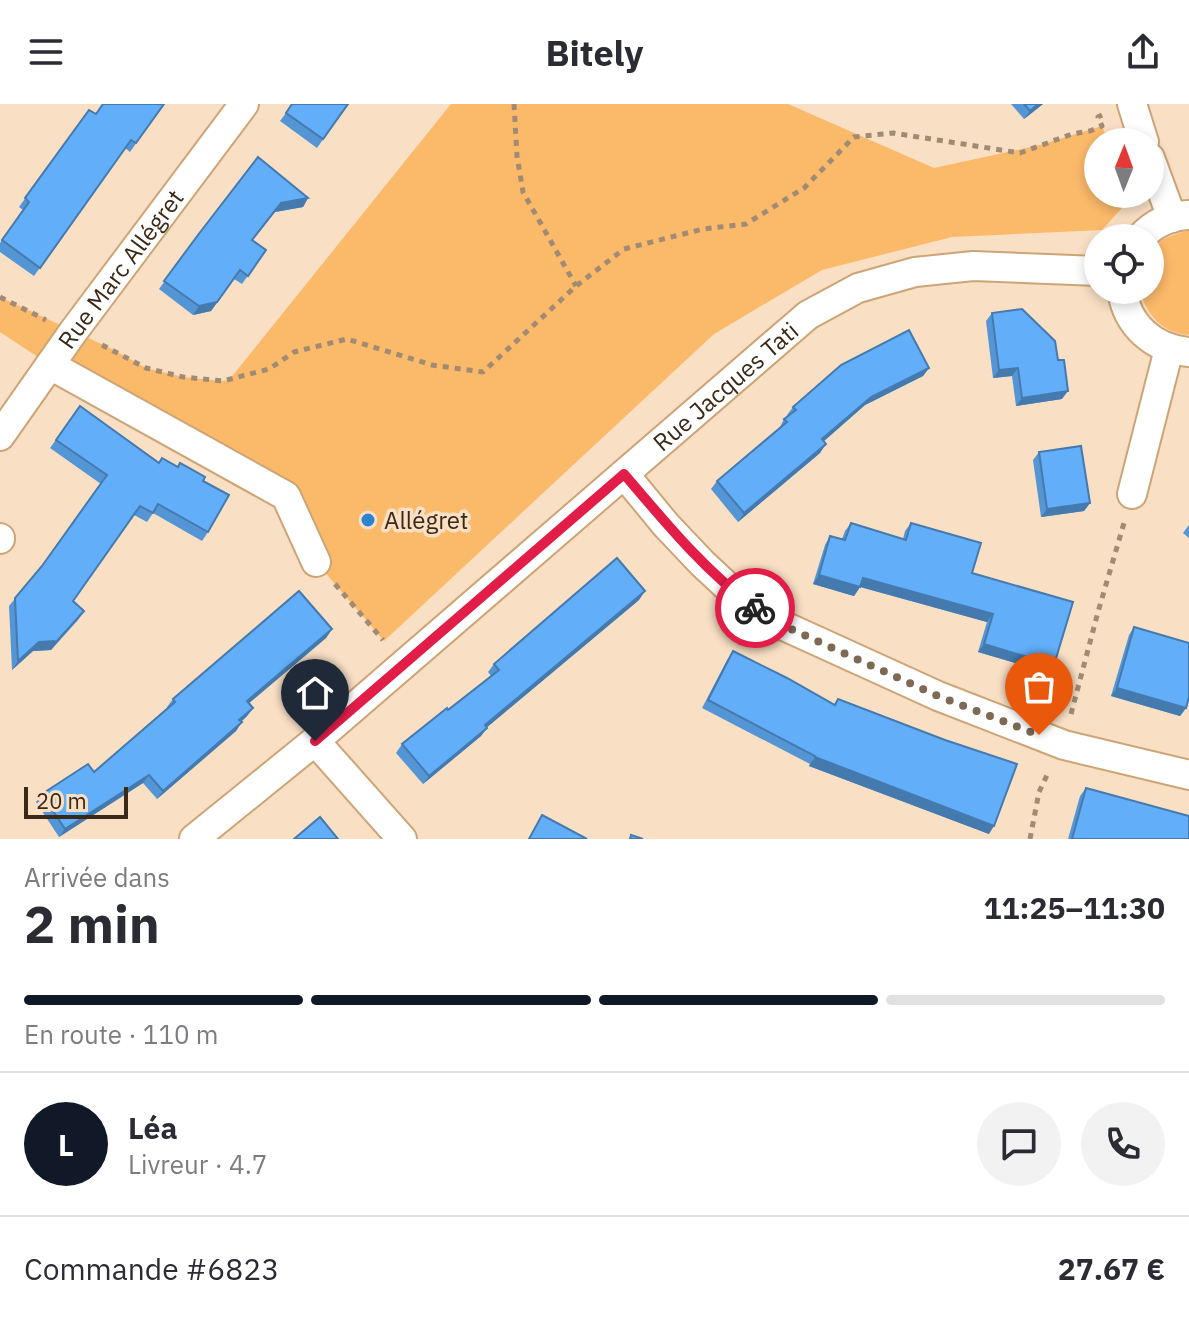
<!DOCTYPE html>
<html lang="fr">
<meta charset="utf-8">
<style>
:root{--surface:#fff;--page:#f2f2f3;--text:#2b2b33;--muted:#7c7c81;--line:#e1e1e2;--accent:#111827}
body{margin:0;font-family:"IBM Plex Sans",sans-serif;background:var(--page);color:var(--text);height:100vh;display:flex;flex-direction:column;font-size:30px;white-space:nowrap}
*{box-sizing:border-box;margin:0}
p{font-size:26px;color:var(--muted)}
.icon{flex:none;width:44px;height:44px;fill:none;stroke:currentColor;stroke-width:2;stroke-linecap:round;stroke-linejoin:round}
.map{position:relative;height:735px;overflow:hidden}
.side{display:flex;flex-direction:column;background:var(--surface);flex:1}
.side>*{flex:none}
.needle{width:52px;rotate:1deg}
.tools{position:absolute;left:1084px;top:24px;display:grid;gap:16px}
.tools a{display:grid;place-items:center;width:80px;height:80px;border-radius:50%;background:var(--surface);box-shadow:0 4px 12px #0003;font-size:40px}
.scale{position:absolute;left:24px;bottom:20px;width:104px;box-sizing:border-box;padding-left:8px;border:4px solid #3a2917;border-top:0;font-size:22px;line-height:28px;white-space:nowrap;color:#3a2917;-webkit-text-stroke:6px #f9dfc4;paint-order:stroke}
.pin{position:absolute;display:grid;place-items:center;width:68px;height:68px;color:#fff;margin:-82px -34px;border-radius:50% 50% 50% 0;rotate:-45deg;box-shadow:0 0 8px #0007}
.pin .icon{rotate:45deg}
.courier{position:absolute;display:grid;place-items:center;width:80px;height:80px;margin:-40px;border:6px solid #e11d48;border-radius:50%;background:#fff;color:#222;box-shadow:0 2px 10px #0007}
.headline em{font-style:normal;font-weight:700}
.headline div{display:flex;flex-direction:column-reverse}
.headline{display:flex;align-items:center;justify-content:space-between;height:136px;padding:0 24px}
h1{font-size:52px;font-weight:700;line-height:60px}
.bar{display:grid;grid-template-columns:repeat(4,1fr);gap:12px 8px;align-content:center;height:96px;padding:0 24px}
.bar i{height:10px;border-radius:6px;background:var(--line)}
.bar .selected{background:var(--accent)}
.bar p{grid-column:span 4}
.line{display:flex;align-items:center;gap:20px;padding:0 24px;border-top:2px solid var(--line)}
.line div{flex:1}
.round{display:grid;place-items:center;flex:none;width:84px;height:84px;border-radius:42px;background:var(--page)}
header{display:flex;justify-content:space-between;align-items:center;height:104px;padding:0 24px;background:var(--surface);font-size:36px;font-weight:700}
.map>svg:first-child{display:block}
</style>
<header><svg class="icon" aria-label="menu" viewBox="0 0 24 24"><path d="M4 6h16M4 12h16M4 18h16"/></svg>Bitely<svg class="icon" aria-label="share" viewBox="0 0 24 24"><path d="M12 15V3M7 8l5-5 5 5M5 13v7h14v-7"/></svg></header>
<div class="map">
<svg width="1189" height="735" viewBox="0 0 1189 735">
<rect width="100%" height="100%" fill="#f9dfc4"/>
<g fill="#fbb96a">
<path d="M451,0H788L934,64L1040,41L1102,22L1108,38H1098V90H1128L1130,95L1102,126L952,133L822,166L714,230L384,537L316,458L286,392L50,261L0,228V193L112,245L146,264L183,273L222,277L229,276Z"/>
<path d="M1186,127H1189V231C1162,229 1147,211 1140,187L1150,186C1150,149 1145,138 1186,127Z"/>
</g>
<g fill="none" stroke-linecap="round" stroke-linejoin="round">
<g stroke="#cda476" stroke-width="32">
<g id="street">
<path d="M1132,0L1144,38"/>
<path d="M1150,54L1172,114"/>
<path d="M1140,134C1153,120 1169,112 1188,111"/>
<path d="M1122,186C1127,222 1154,245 1189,248"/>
<path d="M50,261L286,392L316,458"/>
<path id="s1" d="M0,332L73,228L244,0"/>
<path d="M624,370L666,421L702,459L732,487L771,516L938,592L1064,641L1189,671"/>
<path d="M1132,390L1169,245"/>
<path d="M0,434V435"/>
<path d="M315,637L402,735"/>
<path id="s2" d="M194,735L315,637L808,211L858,184L915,168L973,162L1098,167"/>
</g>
</g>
<g stroke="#a18b74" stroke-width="5" stroke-dasharray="6 6" stroke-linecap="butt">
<path d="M514,0L517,52L523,88L576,182"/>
<path d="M0,193L46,216"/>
<path d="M102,241L146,264L183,273L223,277L269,265L294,248L347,235L432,261L483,268L576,182L624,145L703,125L746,120L804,84L854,33L893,29L1020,49L1072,30L1090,27L1102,22L1098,13L1102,11"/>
<path d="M335,480L383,536"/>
<path d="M1071,610L1098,508L1124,419"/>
<path d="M1030,735L1039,688L1049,667"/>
</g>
<use href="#street" stroke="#fff" stroke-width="28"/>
</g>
<g fill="#5496d5">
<path d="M164,0L130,48L125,44L34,172L0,148V139L23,106L19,103L89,6L96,10Z"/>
<path d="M348,0L317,44L280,17L286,9Z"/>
<path d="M1011,0H1043L1024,15Z"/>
<path d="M308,94L303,103L275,108L253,136L266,146L242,180L234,175L211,207L193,211L159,185L198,131Z"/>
<path d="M992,209L1062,295L1016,302L1012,272L993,274L986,217Z"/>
<path d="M929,264L923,272L865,301L824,337L820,349L738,418L711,385L717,377L779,325L784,315L788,313L787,311L793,303Z"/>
<path d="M80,302L159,358L203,377L208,428L202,437L153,409L147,418L134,411L73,497L84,507L78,516L51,546L33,547L12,566L9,502L42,462L101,380L50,344Z"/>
<path d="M1039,348L1090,399L1084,407L1041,413L1033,356Z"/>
<path d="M851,419L903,435L905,427L911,419L972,469L1049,569L978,548L987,518L860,483L854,492L813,480L825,441L830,432L842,435L845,427Z"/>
<path d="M1189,421V434L1183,429Z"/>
<path d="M639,496L487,623L481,632L423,680L396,649L402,640L491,572L488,568L494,560Z"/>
<path d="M1134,523L1186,604L1180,612L1111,592L1129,531Z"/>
<path d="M332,525L326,534L249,599L253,604L247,612L241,618L236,627L157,695L143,679L59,733L36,698L42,690L94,668L167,604V603L173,595Z"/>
<path d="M733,547L834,601L838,595L989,730L809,662L810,660L702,604L727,556Z"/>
<path d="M1086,684L1189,735H1068L1080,692Z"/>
</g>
<g fill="#457aae">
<path d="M1038,0H1043L1024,15L1030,7Z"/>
<path d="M308,94L303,103L275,108L281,99Z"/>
<path d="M240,166L211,207L193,211L199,202Z"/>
<path d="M929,264L923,272L865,301L816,344L822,335L871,293Z"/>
<path d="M1018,264L1012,272L993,274L999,266Z"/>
<path d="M1068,287L1062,295L1016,302L1022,294Z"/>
<path d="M826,340L820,349L738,418L744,409Z"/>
<path d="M1090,399L1084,407L1041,413L1047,405Z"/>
<path d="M819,471L860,483L854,492L813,480Z"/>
<path d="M863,474L993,510L987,518L857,482Z"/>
<path d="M645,487L639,496L479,630L485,621Z"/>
<path d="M84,507L51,546L33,547L12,566L18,557L39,538Z"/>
<path d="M332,525L326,534L241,606L247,597Z"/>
<path d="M984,540L1054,561L1049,569L978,548Z"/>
<path d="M1117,584L1186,604L1180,612L1111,592Z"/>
<path d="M253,604L247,612L233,625L239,616Z"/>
<path d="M242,618L236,627L157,695L163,687Z"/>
<path d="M487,624L481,632L423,680L429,672Z"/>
<path d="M815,653L994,722L989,730L809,662Z"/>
<path d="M149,671L143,679L59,733L65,725Z"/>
</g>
<g fill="#62aef8" stroke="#457aae" stroke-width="2">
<path d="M103,0H164L136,39L131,36L40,164L2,136L29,98L25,94L89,6L96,10Z"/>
<path d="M292,0H348L323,35L286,9Z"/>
<path d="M1024,0H1038L1030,7Z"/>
<path d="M258,53L308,94L281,99L252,136L266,146L248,172L240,166L217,198L199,202L164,177L198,131Z"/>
<path d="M1022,205L1055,237L1058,256H1064L1068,287L1022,294L1018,264L999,266L992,209Z"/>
<path d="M909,226L929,264L871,293L822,335L826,340L744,409L717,377L787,318L784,315L796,306L793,303L841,261Z"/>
<path d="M80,302L159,359L162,354L178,363L180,359L205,373L203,377L229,391L208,428L158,400L153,409L140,402L73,497L84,507L57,537L39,538L18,557L15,494L42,462L107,371L56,336Z"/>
<path d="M1081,342L1090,399L1047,405L1039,348Z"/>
<path d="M851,419L906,436L911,419L981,439L972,469L1073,498L1054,561L984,540L993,510L863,474L860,483L819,471L830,432L845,436Z"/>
<path d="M617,454L645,487L485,621L487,624L429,672L402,640L447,604L448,606L499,566L494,560Z"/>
<path d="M299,487L332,525L247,597L253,604L239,616L242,618L163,687L149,671L65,725L42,690L88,660L94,668L175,598L173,595Z"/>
<path d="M1134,523L1189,539V593L1186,604L1117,584Z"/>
<path d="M733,547L787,574L835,601L838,595L945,636L1017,660L994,722L815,653V652L708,596Z"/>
<path d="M1086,684L1189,712V735H1072Z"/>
<path d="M542,711L587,735H529Z"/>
<path d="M320,713L338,735H294Z"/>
<path d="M631,731L643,735H630Z"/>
</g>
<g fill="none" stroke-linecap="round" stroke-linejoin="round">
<path stroke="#7d6954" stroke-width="8" stroke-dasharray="0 14.4" d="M755,504L771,516L938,592L1039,631"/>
<path stroke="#e11d48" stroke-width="10" d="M315,637L624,370C665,418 704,466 755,504"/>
</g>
<circle fill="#2b84d1" stroke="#f9dfc4" stroke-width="3" cx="368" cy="416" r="8"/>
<g text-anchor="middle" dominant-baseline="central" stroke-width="7" stroke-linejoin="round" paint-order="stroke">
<g font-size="24" fill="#3a2917" stroke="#f9dfc4">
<text stroke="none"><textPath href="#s1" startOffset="206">Rue Marc Allégret</textPath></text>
<text stroke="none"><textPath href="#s2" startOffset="698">Rue Jacques Tati</textPath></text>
</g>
<g font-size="24" fill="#3a2917" stroke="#f9dfc4" text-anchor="start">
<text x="384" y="416">Allégret</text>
</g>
</g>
</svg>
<div class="tools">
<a><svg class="needle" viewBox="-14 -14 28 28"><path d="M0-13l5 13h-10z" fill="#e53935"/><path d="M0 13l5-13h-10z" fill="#7c7c81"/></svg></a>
<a><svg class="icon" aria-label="locate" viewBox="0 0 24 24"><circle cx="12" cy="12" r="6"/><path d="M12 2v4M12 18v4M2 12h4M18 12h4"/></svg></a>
</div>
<div class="scale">20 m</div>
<div class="pin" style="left:1039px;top:631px;background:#ea580c"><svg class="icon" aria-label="bag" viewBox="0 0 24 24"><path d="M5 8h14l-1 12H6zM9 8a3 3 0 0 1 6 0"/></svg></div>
<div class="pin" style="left:315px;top:637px;background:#1f2937"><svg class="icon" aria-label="home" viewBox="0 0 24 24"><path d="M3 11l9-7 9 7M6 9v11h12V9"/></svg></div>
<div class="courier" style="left:755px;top:504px"><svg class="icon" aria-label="bike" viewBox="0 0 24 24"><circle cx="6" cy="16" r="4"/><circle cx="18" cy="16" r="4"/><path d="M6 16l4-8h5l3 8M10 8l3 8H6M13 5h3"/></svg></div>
</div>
<section class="side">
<div class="headline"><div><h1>2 min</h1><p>Arrivée dans</p></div><em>11:25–11:30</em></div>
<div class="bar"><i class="selected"></i><i class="selected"></i><i class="selected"></i><i></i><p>En route · 110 m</p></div>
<div class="line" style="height:144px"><b class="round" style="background:var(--accent);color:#fff">L</b><div><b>Léa</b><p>Livreur · 4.7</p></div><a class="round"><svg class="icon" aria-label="chat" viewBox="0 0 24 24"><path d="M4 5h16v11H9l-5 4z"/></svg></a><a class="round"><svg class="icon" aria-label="phone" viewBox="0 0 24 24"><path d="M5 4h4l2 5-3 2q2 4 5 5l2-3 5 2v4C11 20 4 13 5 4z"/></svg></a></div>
<div class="line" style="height:104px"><div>Commande #6823</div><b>27.67 €</b></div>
</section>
